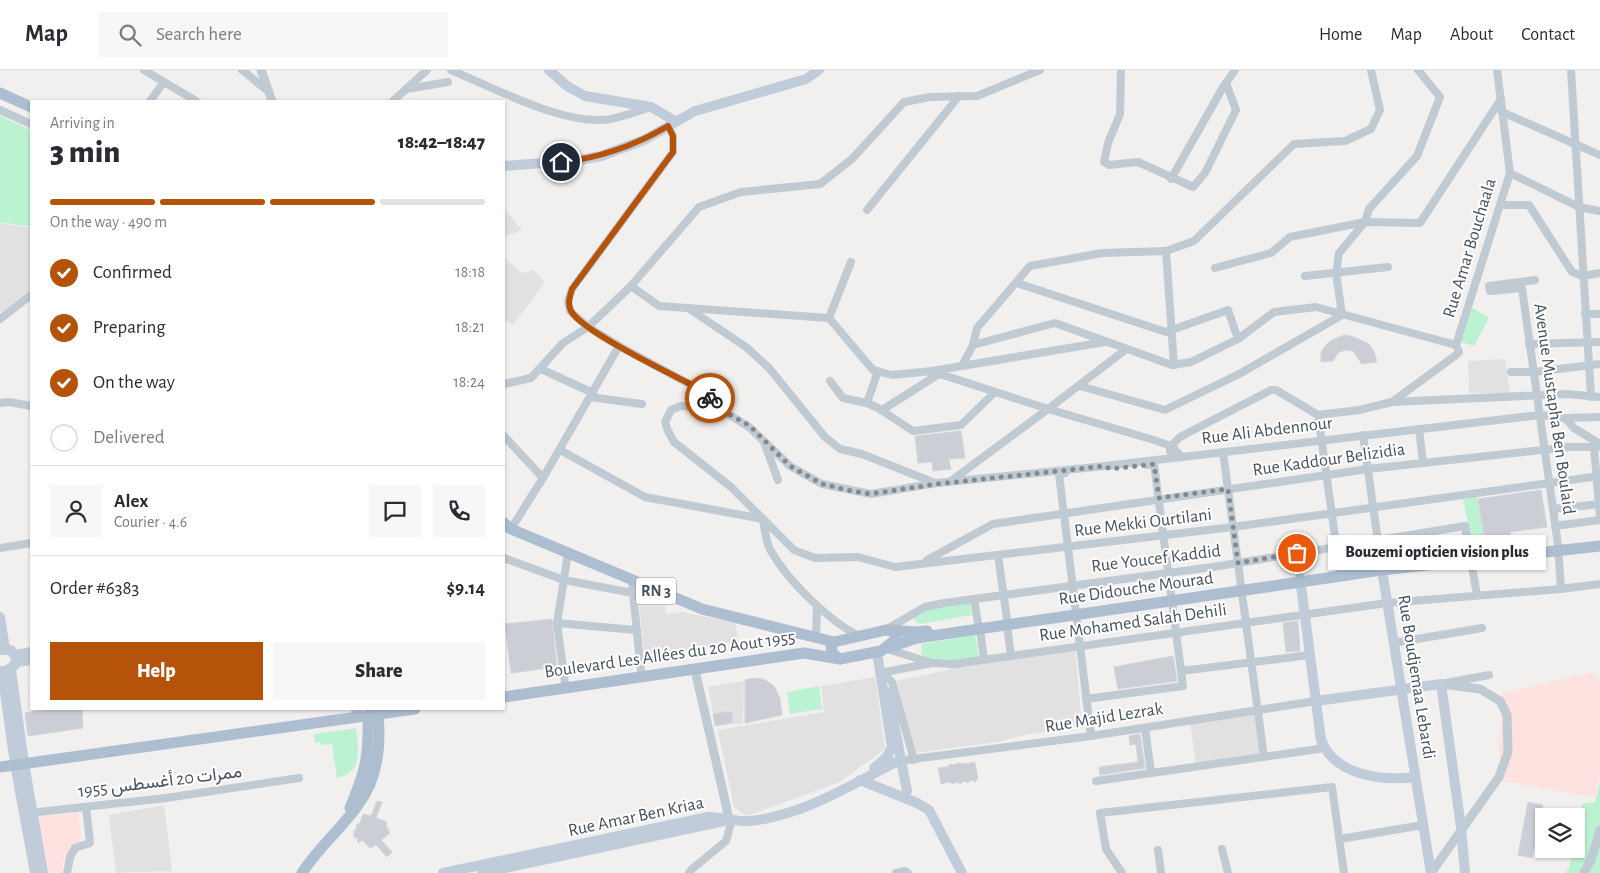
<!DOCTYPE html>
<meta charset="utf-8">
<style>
:root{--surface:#fff;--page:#f7f7f7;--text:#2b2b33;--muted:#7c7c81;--line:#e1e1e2;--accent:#b45309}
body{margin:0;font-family:"Alegreya Sans",Vazirmatn,sans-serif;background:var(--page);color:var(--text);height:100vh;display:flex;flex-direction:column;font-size:19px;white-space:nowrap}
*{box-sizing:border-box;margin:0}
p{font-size:16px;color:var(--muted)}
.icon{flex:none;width:28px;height:28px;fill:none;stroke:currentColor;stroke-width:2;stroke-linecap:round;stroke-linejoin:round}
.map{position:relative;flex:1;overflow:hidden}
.panel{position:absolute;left:30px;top:30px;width:475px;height:610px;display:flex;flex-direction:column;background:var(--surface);border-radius:0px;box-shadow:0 1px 4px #0004}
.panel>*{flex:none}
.controls{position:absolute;left:1535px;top:738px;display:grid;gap:10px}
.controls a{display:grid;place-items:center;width:50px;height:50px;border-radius:0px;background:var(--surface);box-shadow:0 1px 4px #0004;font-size:25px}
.pin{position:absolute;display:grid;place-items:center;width:42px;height:42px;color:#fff;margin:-21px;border:2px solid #fff;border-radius:50%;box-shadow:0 1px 5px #0007}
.courier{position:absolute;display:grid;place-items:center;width:50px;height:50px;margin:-25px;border:4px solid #b45309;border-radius:50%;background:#fff;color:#222;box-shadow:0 1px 6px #0007}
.bubble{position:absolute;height:35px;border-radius:0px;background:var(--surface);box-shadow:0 1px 4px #0004;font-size:16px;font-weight:800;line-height:35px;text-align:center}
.headline em{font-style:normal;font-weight:800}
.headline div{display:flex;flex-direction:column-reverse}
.headline{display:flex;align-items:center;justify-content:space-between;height:85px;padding:0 20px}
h1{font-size:32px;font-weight:800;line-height:38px}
.bar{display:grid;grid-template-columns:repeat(4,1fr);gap:8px 5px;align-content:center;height:60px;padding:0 20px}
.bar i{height:6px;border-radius:4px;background:var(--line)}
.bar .selected{background:var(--accent)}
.bar p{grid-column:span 4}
.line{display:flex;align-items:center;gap:12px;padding:0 20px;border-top:1px solid var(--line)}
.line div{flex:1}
.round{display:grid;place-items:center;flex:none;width:52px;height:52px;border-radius:0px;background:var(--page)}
ol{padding:0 20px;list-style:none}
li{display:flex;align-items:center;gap:15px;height:55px}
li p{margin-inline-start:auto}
li .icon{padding:5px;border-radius:50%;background:var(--accent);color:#fff;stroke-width:4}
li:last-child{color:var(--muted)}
li i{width:28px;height:28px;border:2px solid var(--line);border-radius:50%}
.action{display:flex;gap:10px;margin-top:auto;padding:10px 20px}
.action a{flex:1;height:58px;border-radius:0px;background:var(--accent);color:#fff;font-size:20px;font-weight:800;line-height:58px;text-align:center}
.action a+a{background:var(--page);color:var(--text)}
header{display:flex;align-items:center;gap:30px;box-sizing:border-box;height:70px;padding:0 25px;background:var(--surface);border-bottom:1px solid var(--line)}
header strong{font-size:24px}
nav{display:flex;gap:28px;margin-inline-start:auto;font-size:18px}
.search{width:350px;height:45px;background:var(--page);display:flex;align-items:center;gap:12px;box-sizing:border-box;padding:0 18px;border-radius:0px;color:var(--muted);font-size:19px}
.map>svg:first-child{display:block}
</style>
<header>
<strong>Map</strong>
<div class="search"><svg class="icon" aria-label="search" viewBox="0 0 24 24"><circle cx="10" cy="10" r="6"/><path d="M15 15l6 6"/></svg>Search here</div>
<nav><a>Home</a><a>Map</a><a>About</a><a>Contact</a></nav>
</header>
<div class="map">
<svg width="1600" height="803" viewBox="0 0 1600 803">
<rect width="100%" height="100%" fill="#f2efef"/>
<g fill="#e3e0e1">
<path d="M504,138L522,160L504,167Z"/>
<path d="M0,153L31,158V219L0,243Z"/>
<path d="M505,188L522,203L533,200L545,212L513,255L504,250Z"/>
<path d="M1505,289L1510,323H1469L1468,291Z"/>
<path d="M645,525L665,532L666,544L682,542L735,553L738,571L644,588L639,531Z"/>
<path d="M1075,578L1082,655L1024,665L998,672L915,683L896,611L944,601L952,597Z"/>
<path d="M875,607L885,679L840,712L747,746L734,737L718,660L824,642L821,616Z"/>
<path d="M744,611L743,653L734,655L732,641L713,643L708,617Z"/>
<path d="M1254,643L1260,685L1196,695L1190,652Z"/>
<path d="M164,735L172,801L116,803L109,745Z"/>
</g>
<g fill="#fde2df">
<path d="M1593,602L1600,611V700L1595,728L1498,710L1502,623Z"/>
<path d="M78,742L82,772L74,774L62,791L63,803H45L35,747Z"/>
</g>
<g fill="#bbf3d2">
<path d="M0,46L31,60V157L0,152Z"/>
<path d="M1471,237L1489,248L1474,276L1461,272Z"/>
<path d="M1477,427L1485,473L1472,475L1463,429Z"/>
<path d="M970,532L972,545L920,554L916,552L914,546L925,539Z"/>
<path d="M975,565L979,588L943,593L922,586L921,574Z"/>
<path d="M819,616L822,639L790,644L787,622Z"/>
<path d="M356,658C358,680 364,701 337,708L332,674L321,675L320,672L315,673L314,664Z"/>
<path d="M1600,712V803H1565L1569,798L1573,779H1576V762L1582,734L1595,732Z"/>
</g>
<g fill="#cbced5" stroke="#d3d5dc">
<path d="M1344,265L1354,267L1369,274L1374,282L1377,292L1362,294L1353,281L1345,280L1338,283L1333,291L1321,292V282L1325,276L1330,271Z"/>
<path d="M961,361L965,388L949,389L951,399L933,401L932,392L918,393L915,366Z"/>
<path d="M1541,420L1547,457L1510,462L1511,469L1485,473L1478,429Z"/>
<path d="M552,549L557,597L511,603L505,554Z"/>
<path d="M1298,551L1300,581L1286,582L1283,553Z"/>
<path d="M1173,586L1177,611L1118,619L1114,597Z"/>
<path d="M753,608L764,609L774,616L780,628L782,645L745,653V610Z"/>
<path d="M55,639H82L83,658L28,666L25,643Z"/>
<path d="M724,642H732L733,653L715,656L713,644Z"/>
<path d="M1140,664L1145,698L1100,705L1099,697L1138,692L1136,674L1130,675L1129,666Z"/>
<path d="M972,692L975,693L978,709L975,712L971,710L968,713L964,711L961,714L956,712L954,714L949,712L941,714L938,698L948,697L950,694L955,695L958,693L969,694Z"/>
<path d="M377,731L382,732L376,748L387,752L386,756L390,763L381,770L392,782L387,787L376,775L370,778L362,770L358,773L357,767L354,768V760H357L356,755L360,753L363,744L371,746Z"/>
<path d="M1528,732L1543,735L1532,788L1518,785Z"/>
</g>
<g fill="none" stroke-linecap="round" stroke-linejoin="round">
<g stroke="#bfcad2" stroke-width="8">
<path d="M144,0L196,31"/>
<path d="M242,0L269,22"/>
<path d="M451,0C494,18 566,57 611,49C624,46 636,42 648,38"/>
<path d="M1121,0L1120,44L1108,73L1104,92L1109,95L1138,92L1193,117L1205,103L1236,40L1226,13"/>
<path d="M1571,0L1591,327"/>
<path d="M407,19L448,12"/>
<path d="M150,31L164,12"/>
<path d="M393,31L427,0"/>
<path d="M0,40L31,54"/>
<path d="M1502,42L1600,85"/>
<path d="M668,56L673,66V82L572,219L568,231L570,241L588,257L619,276L706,323L720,339L749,357L790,396L804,404L822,414L871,424L937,413L1105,396L1540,345L1565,348L1600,347"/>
<path d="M1510,103L1579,137L1600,141"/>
<path d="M1171,109L1222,19L1235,0"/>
<path d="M1500,135H1529L1572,202L1583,206L1600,203"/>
<path d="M867,140L959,26"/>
<path d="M1166,181L1174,295"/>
<path d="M1215,198L1271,183L1290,167L1365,152L1420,153L1501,29"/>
<path d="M1305,206L1388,197"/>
<path d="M1535,210L1489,216L1490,221L1522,218L1558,475L1561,519"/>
<path d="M1017,213L1166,262L1228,240L1238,269"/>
<path d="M631,216L659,236L829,248L873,300L892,305L932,301L1105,272"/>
<path d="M688,238L746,277L769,298L825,367L840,379L862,384L935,413"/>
<path d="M1585,244H1600"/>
<path d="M829,248L851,192"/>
<path d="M0,249L31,225"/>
<path d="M1529,274L1600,272"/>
<path d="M973,275L1055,253L1172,295L1191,292L1238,269L1274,242L1316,237L1456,275L1459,282L1456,285L1392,332"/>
<path d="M1456,275L1510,103L1497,0"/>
<path d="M962,296L973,275L977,258L1030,196L1102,183L1166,181L1194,171L1294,74L1345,71L1371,59L1380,40L1371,0"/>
<path d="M541,299L593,323"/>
<path d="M934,302L1048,339L1125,280"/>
<path d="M1511,302H1534L1600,294"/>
<path d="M830,311L843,328L867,333L878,338L913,361L961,355L995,322"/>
<path d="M504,314L531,308L563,273L588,257L631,216L699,137L741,122L820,114L852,89L904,32L930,27L977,26L1040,0"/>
<path d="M1080,316L1165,340L1241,303L1342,245L1336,203L1339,183L1365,152L1369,139L1417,86L1440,27L1418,0"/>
<path d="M590,327L642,334"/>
<path d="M0,333L9,332L31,336"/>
<path d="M867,333L878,301"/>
<path d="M720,339L681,336L671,340L665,352L668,361L674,372L731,417L794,480L815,488L858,487L895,497L1233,457L1600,406"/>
<path d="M882,340L939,304"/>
<path d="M1565,348L1574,358L1600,374"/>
<path d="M1419,359L1423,393"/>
<path d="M1363,365L1382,500"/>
<path d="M504,366L543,408"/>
<path d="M764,372L778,410"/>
<path d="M1594,377L1600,448"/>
<path d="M560,380L645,427L763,449"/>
<path d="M1170,381L1171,376L1180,367L1271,320H1276L1318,345"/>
<path d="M1223,382L1264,687"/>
<path d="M1065,403L1059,404L1091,666"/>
<path d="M951,411L1048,339L1154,370L1171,376L1182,387"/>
<path d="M1553,439L1600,434"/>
<path d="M763,451C765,460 766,473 771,481C788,511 827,549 857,565"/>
<path d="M1555,456L1600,450"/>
<path d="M511,459L543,408L619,276"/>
<path d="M0,478L31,473"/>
<path d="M998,485L1007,549"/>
<path d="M504,488L564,510L633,523"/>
<path d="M927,490L993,454L1368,399L1569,377H1600"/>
<path d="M1471,491L1477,525"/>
<path d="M1340,502L1318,345L1359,340L1392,332L1567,324L1600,327"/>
<path d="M632,512L641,602"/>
<path d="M974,529L978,553"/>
<path d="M557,553L636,560"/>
<path d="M1007,555L1011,586"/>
<path d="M887,559L925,537L944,533L1213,497L1465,456L1470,486"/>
<path d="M980,559L984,590"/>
<path d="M816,566L817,536"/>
<path d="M1393,573L1482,558"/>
<path d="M887,579L932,593L954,594L1387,533L1561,519L1600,514"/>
<path d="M1181,601L1310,585"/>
<path d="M885,602L932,593"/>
<path d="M885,605L892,612L914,690"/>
<path d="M565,613L557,553L568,483"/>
<path d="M1446,613L1489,605"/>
<path d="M1086,629L1183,616L1154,394L1147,395"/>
<path d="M1145,658L1151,703"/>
<path d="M898,691L1091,666L1316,631"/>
<path d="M1096,711L1325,678"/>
<path d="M29,743L166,728L299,708"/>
<path d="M1340,769L1423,755"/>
<path d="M1222,779L1228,803"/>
<path d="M1158,780L1161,803"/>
<path d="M67,803L70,787L75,778L90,773L86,737"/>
<path d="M689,803L692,799L726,771L732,750"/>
<path d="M896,803L905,801L908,803"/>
<path d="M1122,803L1106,779L1100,743L1332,717L1344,803"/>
</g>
<g stroke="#bfcad2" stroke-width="9">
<path d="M261,0L272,31"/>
<path d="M695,600L726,735L728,746L732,750"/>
<path d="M1431,803L1499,707L1508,682L1507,645L1500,631L1480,619L1441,614"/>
<path d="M1584,803L1591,790L1600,760"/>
</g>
<g stroke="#c1ccda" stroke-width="10">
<path d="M549,0L567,16L585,26L651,37L675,51"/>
<path d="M504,96L580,90L601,86L644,70L695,41L806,9L819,0"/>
<path d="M1382,500L1431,803"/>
<path d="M1300,508L1321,670C1335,706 1382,711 1415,707"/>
<path d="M0,547L5,579"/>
<path d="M0,580H11L16,587L15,595L6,601"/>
<path d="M15,585L31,582"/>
<path d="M16,592L31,590"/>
<path d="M11,600L24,693L43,803"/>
<path d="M2,601L15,694L35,803"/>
<path d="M1316,631L1441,614L1461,757L1465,803"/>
<path d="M356,642L357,639"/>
<path d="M874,698L887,687L892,677L877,582"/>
<path d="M860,710L917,733L929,740L962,803"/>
<path d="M443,803L708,747C722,747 736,752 750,751C802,746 851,715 896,692"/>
<path d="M482,803L724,751"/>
</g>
<g stroke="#adbed0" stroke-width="11">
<path d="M0,23L31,37"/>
<path d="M504,453L511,459L702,539L834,572"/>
<path d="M886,560L893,561L895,564V570L881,581L840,589L833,584L831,577L834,572Z"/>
<path d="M889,560L916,562L927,561"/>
<path d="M887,578L917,568L1382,500L1600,476"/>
<path d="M504,627L804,583L840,589"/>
<path d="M0,697L415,639"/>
<path d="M350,738C366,700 369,686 368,645"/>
<path d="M302,803C318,778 341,759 358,735C378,709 381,676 378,644"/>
</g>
<path stroke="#c1ccda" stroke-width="10" d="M888,622L907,721"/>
</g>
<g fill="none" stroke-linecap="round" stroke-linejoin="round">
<path stroke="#828991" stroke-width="5" stroke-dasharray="0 9" d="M710,328L720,339L750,356L790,396L822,414L852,421L870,424L937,414L1105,396L1110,399L1154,394L1159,428L1228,419L1238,493L1297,483"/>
<path stroke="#b45309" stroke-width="6" d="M561,92C601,88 634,76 668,56L673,66V82L572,219C570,226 567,234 571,241C582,262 681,309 706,322L710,328"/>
</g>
<g text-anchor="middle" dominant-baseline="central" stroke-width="4" stroke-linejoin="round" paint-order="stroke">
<rect fill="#fff" stroke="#7e868f" stroke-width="1" x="636" y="507.5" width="40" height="27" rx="4"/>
<g font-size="16" font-weight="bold" fill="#46525f">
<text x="656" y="521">RN 3</text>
</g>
<g font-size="18" fill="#46525f" stroke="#fff">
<text transform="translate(1470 178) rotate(-73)">Rue Amar Bouchaala</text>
<text transform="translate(1554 339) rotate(82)">Avenue Mustapha Ben Boulaid</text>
<text transform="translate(1267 361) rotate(-7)">Rue Ali Abdennour</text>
<text transform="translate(1329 390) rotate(-8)">Rue Kaddour Belizidia</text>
<text transform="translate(1143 453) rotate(-7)">Rue Mekki Ourtilani</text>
<text transform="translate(1156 489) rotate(-7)">Rue Youcef Kaddid</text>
<text transform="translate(1136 519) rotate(-8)">Rue Didouche Mourad</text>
<text transform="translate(1133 553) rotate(-8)">Rue Mohamed Salah Dehili</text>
<text transform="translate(670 585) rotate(-8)">Boulevard Les Allées du 20 Aout 1955</text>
<text transform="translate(1416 607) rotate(81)">Rue Boudjemaa Lebardi</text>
<text transform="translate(1104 648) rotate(-9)">Rue Majid Lezrak</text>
<text transform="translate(160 712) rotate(-7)">ممرات 20 أغسطس 1955</text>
<text transform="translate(636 747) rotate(-12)">Rue Amar Ben Kriaa</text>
</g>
</g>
</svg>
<div class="controls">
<a><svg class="icon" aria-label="layers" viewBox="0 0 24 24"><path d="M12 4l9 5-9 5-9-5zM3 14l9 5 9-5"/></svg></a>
</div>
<div class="pin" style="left:1297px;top:483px;background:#ea580c"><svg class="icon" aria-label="bag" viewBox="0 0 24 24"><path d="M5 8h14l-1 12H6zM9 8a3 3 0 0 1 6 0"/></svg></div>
<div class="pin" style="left:561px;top:92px;background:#1f2937"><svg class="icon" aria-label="home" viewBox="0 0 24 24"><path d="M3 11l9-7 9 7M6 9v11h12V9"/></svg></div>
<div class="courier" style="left:710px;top:328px"><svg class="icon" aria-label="bike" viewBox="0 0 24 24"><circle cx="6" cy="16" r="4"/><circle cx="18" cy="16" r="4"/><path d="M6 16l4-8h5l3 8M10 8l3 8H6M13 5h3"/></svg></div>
<div class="bubble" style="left:1328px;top:465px;width:218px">Bouzemi opticien vision plus</div>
<section class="panel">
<div class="headline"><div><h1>3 min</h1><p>Arriving in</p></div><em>18:42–18:47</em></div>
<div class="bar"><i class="selected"></i><i class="selected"></i><i class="selected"></i><i></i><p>On the way · 490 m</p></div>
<ol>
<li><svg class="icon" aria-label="check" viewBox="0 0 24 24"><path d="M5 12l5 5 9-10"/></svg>Confirmed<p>18:18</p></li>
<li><svg class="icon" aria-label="check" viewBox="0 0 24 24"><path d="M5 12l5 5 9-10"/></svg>Preparing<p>18:21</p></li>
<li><svg class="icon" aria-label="check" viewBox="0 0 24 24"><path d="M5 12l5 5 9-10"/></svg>On the way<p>18:24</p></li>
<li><i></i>Delivered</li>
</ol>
<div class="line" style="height:90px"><a class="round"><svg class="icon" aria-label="person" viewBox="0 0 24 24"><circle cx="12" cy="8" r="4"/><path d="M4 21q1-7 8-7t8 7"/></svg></a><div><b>Alex</b><p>Courier · 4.6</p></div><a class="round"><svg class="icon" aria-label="chat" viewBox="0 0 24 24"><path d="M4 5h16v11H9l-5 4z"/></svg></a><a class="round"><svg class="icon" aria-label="phone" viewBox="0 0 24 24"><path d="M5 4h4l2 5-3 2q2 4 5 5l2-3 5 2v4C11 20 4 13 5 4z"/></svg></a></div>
<div class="line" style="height:65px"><div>Order #6383</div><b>$9.14</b></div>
<div class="action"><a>Help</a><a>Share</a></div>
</section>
</div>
